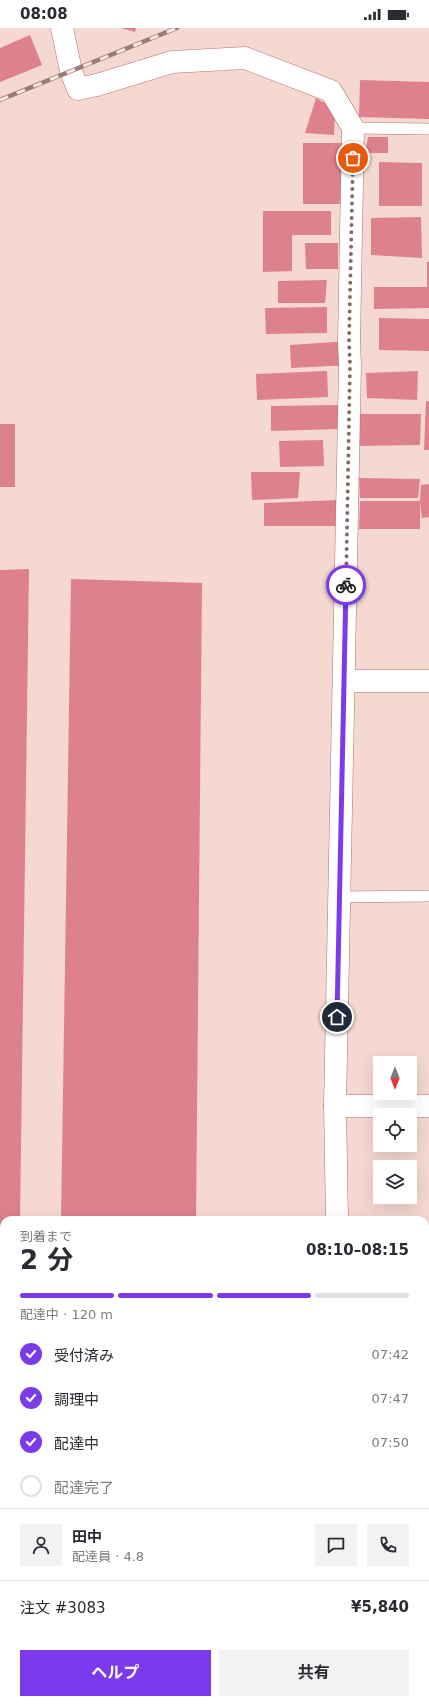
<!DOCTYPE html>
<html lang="ja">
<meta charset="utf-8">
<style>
:root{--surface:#fff;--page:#f2f2f3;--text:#2b2b33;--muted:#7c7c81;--line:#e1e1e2;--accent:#7c3aed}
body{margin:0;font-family:"DejaVu Sans","Noto Sans JP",sans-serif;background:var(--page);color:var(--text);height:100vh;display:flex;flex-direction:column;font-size:15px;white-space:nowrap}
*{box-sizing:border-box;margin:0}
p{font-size:13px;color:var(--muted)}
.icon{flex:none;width:22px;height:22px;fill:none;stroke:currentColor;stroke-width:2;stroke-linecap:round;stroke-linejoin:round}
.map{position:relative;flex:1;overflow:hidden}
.details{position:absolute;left:0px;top:1188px;width:429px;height:488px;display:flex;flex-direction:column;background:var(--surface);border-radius:12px 12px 0 0;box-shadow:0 4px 16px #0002}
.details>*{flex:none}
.needle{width:26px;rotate:180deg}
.controls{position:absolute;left:373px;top:1028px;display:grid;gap:8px}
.controls a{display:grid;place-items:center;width:44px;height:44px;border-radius:0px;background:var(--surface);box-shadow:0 4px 16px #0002;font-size:20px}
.pin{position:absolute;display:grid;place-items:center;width:34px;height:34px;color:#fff;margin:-17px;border:2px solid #fff;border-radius:50%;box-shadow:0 1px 4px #0007}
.courier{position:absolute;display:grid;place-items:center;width:40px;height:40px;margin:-20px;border:3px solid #7c3aed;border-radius:50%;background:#fff;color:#222;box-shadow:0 1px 5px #0007}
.overview em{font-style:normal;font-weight:700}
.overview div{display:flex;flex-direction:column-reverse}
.overview{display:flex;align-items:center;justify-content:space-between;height:68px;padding:0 20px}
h1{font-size:26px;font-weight:700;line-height:30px}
.bar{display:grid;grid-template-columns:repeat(4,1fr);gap:6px 4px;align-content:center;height:48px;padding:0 20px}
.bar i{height:5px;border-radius:3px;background:var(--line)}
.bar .on{background:var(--accent)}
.bar p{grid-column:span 4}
.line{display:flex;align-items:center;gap:10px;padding:0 20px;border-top:1px solid var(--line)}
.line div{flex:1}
.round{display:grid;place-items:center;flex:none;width:42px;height:42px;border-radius:0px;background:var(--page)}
ol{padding:0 20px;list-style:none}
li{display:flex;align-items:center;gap:12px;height:44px}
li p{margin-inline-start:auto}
li .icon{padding:4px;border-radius:50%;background:var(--accent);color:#fff;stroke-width:4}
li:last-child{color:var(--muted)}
li i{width:22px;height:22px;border:2px solid var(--line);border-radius:50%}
.button{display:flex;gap:8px;margin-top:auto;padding:8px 20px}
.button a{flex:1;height:46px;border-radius:0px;background:var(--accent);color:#fff;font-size:16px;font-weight:700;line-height:46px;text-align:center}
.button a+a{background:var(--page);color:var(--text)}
.status{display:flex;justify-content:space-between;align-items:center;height:28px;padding:0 20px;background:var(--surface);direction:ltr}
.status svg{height:11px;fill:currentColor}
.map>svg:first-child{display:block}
</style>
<div class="status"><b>08:08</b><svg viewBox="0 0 49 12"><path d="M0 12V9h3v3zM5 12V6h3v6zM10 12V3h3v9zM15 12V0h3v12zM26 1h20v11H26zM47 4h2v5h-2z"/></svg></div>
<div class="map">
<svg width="429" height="1676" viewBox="0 0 429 1676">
<rect width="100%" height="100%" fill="#f5d8d1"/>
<g fill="#dd818d">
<path d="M121,0H136L135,4Z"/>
<path d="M30,7L42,37L0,54V20Z"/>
<path d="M360,52L429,54V91L359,89Z"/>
<path d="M316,70L335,81L334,107L305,105Z"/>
<path d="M368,109H388V125H365Z"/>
<path d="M303,115H345L344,176H303Z"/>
<path d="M379,134L422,135V178H379Z"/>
<path d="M263,183H331V207H292V243L263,244Z"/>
<path d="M421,189L422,230L371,227V190Z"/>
<path d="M305,215H338V241H306Z"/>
<path d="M427,234H429V280L374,281V259H427Z"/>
<path d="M327,252L325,275H278V253Z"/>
<path d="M327,279V305L266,306L265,280Z"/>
<path d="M379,290L429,291V323L379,322Z"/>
<path d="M349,313L350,337L291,340L290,317Z"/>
<path d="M327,343L328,369L257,372L256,346Z"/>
<path d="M418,343L417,372L367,370L366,345Z"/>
<path d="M426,373H429V422H424Z"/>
<path d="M339,377L340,401L271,403V378Z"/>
<path d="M358,386H421L420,417L357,418Z"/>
<rect x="0" y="396" width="15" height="63"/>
<path d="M323,412L324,438L280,439L279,413Z"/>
<path d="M251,444H300L298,470L252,472Z"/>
<path d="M359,450L420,451L418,470H360Z"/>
<path d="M429,456V489L422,490L420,474V501H359L360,473H420L421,457Z"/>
<path d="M338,472V498H264V475Z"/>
<path d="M29,541L20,1192H4V1347H0V542Z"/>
<path d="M71,551L202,555L196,1192H61Z"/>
</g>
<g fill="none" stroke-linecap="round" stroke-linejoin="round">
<g stroke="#b57466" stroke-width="12">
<g id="lane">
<path d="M353,100L429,101"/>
<path d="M339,869L429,868"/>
<path d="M0,1578L4,1577"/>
<path d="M57,1672L58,1676"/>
<path d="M148,1672V1676"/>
</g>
</g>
<g stroke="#b57466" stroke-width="23">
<g id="street">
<path d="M62,0L71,43L78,61L97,57L172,34L245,30L331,63L353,100L349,313L350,337L335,1078L337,1192"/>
<path d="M344,653H429"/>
<path d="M335,1078H429"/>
<path d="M425,1289H429"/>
<path d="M411,1672L412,1676"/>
<path d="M284,1676L327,1672"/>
</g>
</g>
<use href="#lane" stroke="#fff" stroke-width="11"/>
<use href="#street" stroke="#fff" stroke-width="22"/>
<g stroke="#997c76" stroke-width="4.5">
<path id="rail" d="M0,72L177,0"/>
</g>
<use href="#rail" stroke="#f8e9e5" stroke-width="3" stroke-dasharray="9" stroke-linecap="butt"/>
</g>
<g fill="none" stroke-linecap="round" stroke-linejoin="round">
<path stroke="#876b64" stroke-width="4" stroke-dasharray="0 7.2" d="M346,557L350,337L349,313L353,130"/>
<path stroke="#7c3aed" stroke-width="5" d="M337,989L346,557"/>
</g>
</svg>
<div class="controls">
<a><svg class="needle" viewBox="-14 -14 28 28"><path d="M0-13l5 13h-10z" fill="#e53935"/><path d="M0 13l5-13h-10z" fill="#7c7c81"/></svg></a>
<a><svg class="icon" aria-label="locate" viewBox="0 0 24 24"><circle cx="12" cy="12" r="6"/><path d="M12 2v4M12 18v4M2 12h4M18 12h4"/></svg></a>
<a><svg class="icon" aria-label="layers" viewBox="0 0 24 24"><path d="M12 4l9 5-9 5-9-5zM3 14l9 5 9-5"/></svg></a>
</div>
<div class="pin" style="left:353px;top:130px;background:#ea580c"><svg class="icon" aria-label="bag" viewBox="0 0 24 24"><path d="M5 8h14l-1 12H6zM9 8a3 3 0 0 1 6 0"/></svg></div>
<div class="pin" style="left:337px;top:989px;background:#1f2937"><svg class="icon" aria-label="home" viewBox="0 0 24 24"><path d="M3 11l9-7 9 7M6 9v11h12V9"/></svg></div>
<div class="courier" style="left:346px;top:557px"><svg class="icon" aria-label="bike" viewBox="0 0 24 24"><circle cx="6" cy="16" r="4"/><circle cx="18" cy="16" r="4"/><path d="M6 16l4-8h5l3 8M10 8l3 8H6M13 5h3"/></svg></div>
<section class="details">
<div class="overview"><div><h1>2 分</h1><p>到着まで</p></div><em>08:10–08:15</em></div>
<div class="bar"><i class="on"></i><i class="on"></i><i class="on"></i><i></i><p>配達中 · 120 m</p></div>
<ol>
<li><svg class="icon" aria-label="check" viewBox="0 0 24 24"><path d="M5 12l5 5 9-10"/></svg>受付済み<p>07:42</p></li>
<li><svg class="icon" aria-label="check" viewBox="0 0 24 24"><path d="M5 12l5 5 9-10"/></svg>調理中<p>07:47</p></li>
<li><svg class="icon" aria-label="check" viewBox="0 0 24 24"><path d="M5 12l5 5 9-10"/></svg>配達中<p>07:50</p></li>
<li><i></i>配達完了</li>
</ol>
<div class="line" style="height:72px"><a class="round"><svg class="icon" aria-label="person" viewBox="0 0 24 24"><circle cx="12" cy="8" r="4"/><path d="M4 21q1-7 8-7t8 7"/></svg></a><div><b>田中</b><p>配達員 · 4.8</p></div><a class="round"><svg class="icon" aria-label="chat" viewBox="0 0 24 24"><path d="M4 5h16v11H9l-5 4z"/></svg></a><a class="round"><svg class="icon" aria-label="phone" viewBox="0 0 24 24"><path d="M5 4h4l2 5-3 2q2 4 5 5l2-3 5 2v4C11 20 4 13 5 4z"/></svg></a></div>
<div class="line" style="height:52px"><div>注文 #3083</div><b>¥5,840</b></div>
<div class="button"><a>ヘルプ</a><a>共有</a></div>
</section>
</div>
